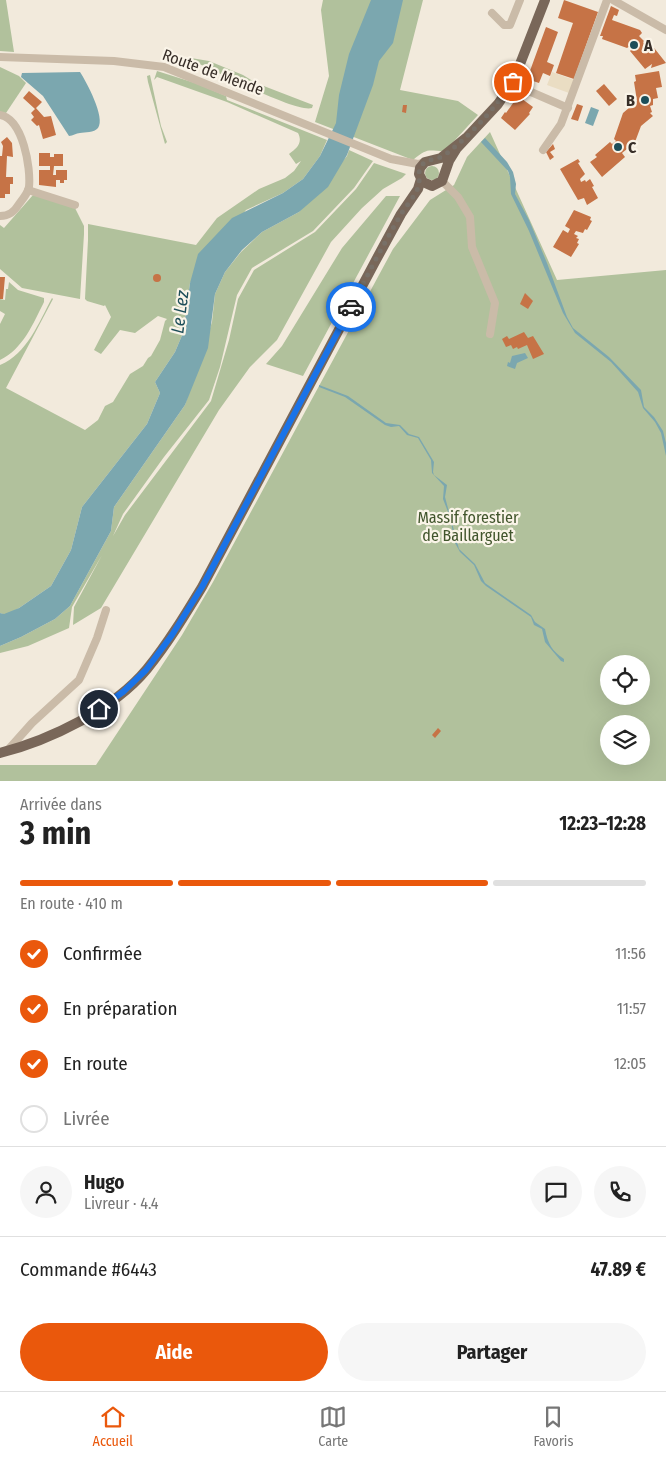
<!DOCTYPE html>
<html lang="fr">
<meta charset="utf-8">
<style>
:root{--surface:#fff;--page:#f6f6f6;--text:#222;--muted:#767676;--line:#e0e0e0;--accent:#ea580c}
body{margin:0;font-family:"Fira Sans Condensed",sans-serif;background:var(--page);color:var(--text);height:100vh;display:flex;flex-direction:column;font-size:19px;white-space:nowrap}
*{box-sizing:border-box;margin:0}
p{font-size:16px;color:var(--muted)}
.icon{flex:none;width:28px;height:28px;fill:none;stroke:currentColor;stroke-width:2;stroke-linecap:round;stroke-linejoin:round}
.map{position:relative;height:781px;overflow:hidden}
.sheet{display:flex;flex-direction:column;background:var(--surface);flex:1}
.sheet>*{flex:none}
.tools{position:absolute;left:600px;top:655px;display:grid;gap:10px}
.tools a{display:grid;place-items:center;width:50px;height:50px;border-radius:50%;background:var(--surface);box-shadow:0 5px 20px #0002;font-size:25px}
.pin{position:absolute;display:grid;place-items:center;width:42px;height:42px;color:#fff;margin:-21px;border:2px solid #fff;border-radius:50%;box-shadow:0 1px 5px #0007}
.courier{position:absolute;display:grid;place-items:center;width:50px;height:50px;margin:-25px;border:4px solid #1a73e8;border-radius:50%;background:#fff;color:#222;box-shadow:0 1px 6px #0007}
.overview em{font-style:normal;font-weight:700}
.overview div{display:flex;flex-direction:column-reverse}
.overview{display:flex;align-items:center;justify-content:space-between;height:85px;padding:0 20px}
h1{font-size:32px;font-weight:700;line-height:38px}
.bar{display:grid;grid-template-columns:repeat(4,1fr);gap:8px 5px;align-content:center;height:60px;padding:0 20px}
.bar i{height:6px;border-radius:4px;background:var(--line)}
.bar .selected{background:var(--accent)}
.bar p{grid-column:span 4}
.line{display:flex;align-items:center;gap:12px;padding:0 20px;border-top:1px solid var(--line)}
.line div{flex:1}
.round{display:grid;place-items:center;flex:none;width:52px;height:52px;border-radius:26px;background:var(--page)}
ol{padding:0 20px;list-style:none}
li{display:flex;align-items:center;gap:15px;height:55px}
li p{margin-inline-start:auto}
li .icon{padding:5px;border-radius:50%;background:var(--accent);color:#fff;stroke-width:4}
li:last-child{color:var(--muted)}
li i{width:28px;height:28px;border:2px solid var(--line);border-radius:50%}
.action{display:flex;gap:10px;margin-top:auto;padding:10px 20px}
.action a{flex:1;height:58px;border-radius:30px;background:var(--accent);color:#fff;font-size:20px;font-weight:700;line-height:58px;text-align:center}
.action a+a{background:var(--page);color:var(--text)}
.menu{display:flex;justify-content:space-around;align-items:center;height:70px;border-top:1px solid var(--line);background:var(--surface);font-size:14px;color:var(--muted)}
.menu a{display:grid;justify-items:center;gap:2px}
.menu .selected{color:var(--accent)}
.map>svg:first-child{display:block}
</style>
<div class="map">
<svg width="666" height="781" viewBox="0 0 666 781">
<rect width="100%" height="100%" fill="#f2eadc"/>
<g fill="#b1c19c" fill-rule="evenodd">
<path d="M0,0H6L14,52L0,51Z"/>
<path d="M323,0H423L400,90L458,101L478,115L445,151C428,151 428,147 413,160L315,122L329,76L321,10Z"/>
<path d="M191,58L209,61L243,75L256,83L313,105L312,108C294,113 214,69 192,61Z"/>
<path d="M0,67L19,76L26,83L6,113L0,112Z"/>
<path d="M157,71L195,83L226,96L227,100L327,140L320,156L303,179L283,193L246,210L190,283L183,333L175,352L155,382L160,393L147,424L82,507L71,550L51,586L19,608L6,615L0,613V365C27,354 39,322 52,298L53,299L6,388L85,430L98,420L105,406L113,402L130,374L143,366L148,358L151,356L160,340L165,321L167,319L158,316L135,333L120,330L101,354L94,350L111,317L105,305L104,306L87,301L85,299L88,240V224L196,245L217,218L259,189L285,178L294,171L301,161L296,164L289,154C297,148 303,143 298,133L227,102L157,77L154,80Z"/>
<path d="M150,75L161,126L167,142L165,144L148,82L147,76Z"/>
<path d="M490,132L557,280L666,270V781H0V765H96L182,635L213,582L393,249L430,200L454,185L467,157ZM609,664H641V696H609ZM609,724H641V756H609Z"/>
<path d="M349,150L373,161L354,188L313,231L252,268L237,295L220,367L209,400L164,457L123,514L113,536L125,515L211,401L229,340L238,299L254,270L315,232L356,189L374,163L406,174L402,178L383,189L362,208L331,242L277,340L250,367L219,410L101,608L73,625L74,607L102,555L72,607L69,628L28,646L0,653V646L21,637L55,619L70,606L111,531L114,507L185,405L212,322L215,294L225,272L241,252L262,232L299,212L347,156Z"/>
<circle cx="432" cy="173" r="7"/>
<path d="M33,195L75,208L84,226V234L80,299L22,288L0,269V225L4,228Z"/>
<path d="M386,196H400L303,376L266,364L282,346L342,248Z"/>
<path d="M9,282L18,290L44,298V302C33,324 23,349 0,360V324L5,314L0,311V299L5,300L6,289H8Z"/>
</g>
<path fill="#eaddc3" d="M552,72L574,80L569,93L547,85Z"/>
<g fill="#7ba7af">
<path d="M371,0H403L393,43L379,61L373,85L347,155L328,187L299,212L262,232L242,250L225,272L215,294L208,348L185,405L114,507L111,531L70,606L55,619L21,637L0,646V613L4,614L19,608L51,586L71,550L82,507L147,424L160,393L155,382L175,352L183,333L190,283L198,254L232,218L283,193L303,179L320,156L336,123L339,95L349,54Z"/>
<path d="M80,72C86,81 106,118 98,128C94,133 85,132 80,133C76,133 73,136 69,136L43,96L21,77L22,73Z"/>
<path d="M591,107L599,110L593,126L585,123Z"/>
<path d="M485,138L507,162L513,172L516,184L515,194L529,220L547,263L567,317L573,328L609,357L641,390L644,407L654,417L663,431L666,443V456L661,433L655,422L643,408L638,392L611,362L575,333L563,313L529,231L511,194L510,177L508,171L481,142Z"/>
<path d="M525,353L528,358L517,363L515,369L507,366L508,362L510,363L512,356Z"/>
<path d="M319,385L348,396L386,423L400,425L409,434L419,437L434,462L433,472L434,475L447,485L445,497L459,549L475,564L485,583L531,615L535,622L545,629C548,644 552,651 564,659V662L561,661L545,642L542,629L534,625L531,617L486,586L481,581L474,565L460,552L455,543L450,517L443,499L444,486L432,473L431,460L418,438L407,435L399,426L391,427L385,425L345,397L319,387Z"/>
</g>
<g fill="#c67346">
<path d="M564,0L598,12L574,79L556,73L573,23L558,18Z"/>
<path d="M611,6L619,10L617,16L614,15L612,20L640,30L642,33L639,36L644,41L643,42L648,48L651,44L666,63L651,68L652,64L645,69L630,51L632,49L630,46L627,48L602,39L603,36H600Z"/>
<path d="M546,27L558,32L547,62L554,65L550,76L543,73L539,83L527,79Z"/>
<path d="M659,71L662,87L656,88L658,98L653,99V105L650,106L652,112L650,113L653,116L641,126L632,150L627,149L622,153L625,157L602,177L590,162L597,157L595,155L610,142L612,144L616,141L614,139L623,113L637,101L634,82L636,81L635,75Z"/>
<path d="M604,84L617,99L609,106L596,91Z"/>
<path d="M29,91L42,102L36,108L44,117L51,116L56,135L43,139L39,125L37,126L31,120L34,117L31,113L35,109L23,98Z"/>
<path d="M518,96L533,107L529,113L530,114L515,130L501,118L505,112L506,113Z"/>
<path d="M577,104L583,106L578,121L571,119Z"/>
<path d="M403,105H407L406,113L402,112Z"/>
<path d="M7,137L12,143L13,157L7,156L6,177H13V184H10V194H5V198H0V156H2L3,146L1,142Z"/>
<path d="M553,144L555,149L550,152L554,157L550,160L546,152Z"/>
<path d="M39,153H50V157H54V154H63V166H54L53,175H56V170H67V180H64V183H60V180H56V187L39,185V170H50V166H39Z"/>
<path d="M578,159L580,162L578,163L585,174L580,179L581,182L585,180L586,182L590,179L594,186L592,187L598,198L587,205L584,198L578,200L560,169Z"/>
<path d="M574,210L591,217L590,220L592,221L587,230L585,229L583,233L576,231L574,234L578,236L576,238L579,239L577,243L579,244L571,257L553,247L563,230L568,233L570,229L565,226Z"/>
<circle cx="157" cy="278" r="4"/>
<path d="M0,277H5L3,299H0Z"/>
<path d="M525,293L533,301L528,309L520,304Z"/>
<path d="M524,332L528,338L533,336L544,354L533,359L527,345L518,349L517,347L513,349L511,345L506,347L502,339L507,336L509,339Z"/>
<path d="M438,728L441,731L435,738L432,735Z"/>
</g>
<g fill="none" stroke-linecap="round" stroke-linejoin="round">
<g stroke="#cabba8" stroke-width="8">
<path d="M613,0L666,30"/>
<path d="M492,13L504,25H510L520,0"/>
<path d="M0,57L114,61L164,67L391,159L418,164L425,162"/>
<path d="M513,82L531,92L568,108"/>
<path d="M0,115C23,119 31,168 29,187C28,193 23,199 19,204C14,212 9,216 0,216"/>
<path d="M543,150L561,124L607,0"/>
<path d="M442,181L458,197L470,217L472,247L495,303L490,334"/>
<path d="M28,190L75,205"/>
<path d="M7,751L32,723L79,680L97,638L106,610"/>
</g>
<g stroke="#796759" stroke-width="10">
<path d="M466,138L441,158L425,162L420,168L419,174L423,182L432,186L442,181L449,161L457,148L498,104L513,82L545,0"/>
<path d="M0,753C50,740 113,710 147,669C168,643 185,615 202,587L376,260L401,214L418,189L421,179"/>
</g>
</g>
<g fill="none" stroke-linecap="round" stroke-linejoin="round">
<path stroke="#787067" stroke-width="5" stroke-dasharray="0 9" d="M351,307C367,276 383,245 400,216C405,207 413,199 417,190C422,181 416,172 422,165C428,158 439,160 446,154C473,133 493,110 513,82"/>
<path stroke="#1a73e8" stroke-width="6" d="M99,709L123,692L146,670L172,635L202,587L351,307"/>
</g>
<g fill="#1d4e59" stroke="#faf4e8" stroke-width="2">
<circle cx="634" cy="45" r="5"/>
<circle cx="645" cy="100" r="5"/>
<circle cx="618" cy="147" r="5"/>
</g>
<g text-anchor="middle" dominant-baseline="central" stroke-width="4.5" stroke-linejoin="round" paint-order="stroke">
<g font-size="16" font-weight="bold" fill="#372e28" stroke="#faf4e8" text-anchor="start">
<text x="644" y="45">A</text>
<text x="635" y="100" text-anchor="end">B</text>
<text x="628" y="147">C</text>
</g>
<g font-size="16" fill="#372e28" stroke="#faf4e8">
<text transform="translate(213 72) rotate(20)">Route de Mende</text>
</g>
<g font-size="16" fill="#41552c" stroke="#faf4e8">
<text x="468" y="517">Massif forestier<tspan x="468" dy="18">de Baillarguet</tspan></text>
</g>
<g font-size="18" font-style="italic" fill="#1d4e59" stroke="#faf4e8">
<text transform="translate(180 312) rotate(-83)">Le Lez</text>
</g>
</g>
</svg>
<div class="tools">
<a><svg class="icon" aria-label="locate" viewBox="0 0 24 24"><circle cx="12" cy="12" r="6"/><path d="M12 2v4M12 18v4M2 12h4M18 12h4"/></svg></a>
<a><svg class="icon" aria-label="layers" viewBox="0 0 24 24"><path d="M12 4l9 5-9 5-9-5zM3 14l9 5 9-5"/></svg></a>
</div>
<div class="pin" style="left:513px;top:82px;background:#ea580c"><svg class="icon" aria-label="bag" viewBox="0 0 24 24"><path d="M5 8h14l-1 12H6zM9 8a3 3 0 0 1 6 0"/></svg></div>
<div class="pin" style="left:99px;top:709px;background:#1f2937"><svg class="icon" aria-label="home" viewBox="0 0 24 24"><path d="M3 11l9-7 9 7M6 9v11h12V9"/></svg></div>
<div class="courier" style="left:351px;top:307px"><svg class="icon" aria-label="car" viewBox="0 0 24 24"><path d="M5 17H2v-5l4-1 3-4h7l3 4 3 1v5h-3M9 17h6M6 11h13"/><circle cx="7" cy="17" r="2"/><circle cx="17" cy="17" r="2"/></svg></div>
</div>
<section class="sheet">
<div class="overview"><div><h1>3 min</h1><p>Arrivée dans</p></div><em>12:23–12:28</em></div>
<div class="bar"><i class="selected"></i><i class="selected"></i><i class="selected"></i><i></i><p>En route · 410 m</p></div>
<ol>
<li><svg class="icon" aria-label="check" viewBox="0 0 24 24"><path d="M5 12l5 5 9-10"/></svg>Confirmée<p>11:56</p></li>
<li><svg class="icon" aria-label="check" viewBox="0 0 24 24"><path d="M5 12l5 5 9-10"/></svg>En préparation<p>11:57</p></li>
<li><svg class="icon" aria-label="check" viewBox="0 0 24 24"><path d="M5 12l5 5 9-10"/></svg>En route<p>12:05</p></li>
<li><i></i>Livrée</li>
</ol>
<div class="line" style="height:90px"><a class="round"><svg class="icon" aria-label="person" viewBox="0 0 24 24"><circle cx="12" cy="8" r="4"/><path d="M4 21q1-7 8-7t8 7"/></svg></a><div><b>Hugo</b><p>Livreur · 4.4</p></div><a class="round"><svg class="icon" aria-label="chat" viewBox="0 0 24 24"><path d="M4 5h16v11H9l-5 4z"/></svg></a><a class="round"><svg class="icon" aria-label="phone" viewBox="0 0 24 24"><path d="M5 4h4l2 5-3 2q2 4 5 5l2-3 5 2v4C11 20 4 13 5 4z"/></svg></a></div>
<div class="line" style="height:65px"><div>Commande #6443</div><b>47.89 €</b></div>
<div class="action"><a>Aide</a><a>Partager</a></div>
</section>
<nav class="menu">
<a class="selected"><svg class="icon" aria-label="home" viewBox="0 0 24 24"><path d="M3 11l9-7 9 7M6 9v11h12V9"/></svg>Accueil</a>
<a><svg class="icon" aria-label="map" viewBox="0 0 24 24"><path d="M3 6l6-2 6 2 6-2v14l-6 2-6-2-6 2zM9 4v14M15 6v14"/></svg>Carte</a>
<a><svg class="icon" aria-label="saved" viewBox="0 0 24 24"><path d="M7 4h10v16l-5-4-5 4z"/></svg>Favoris</a>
</nav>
